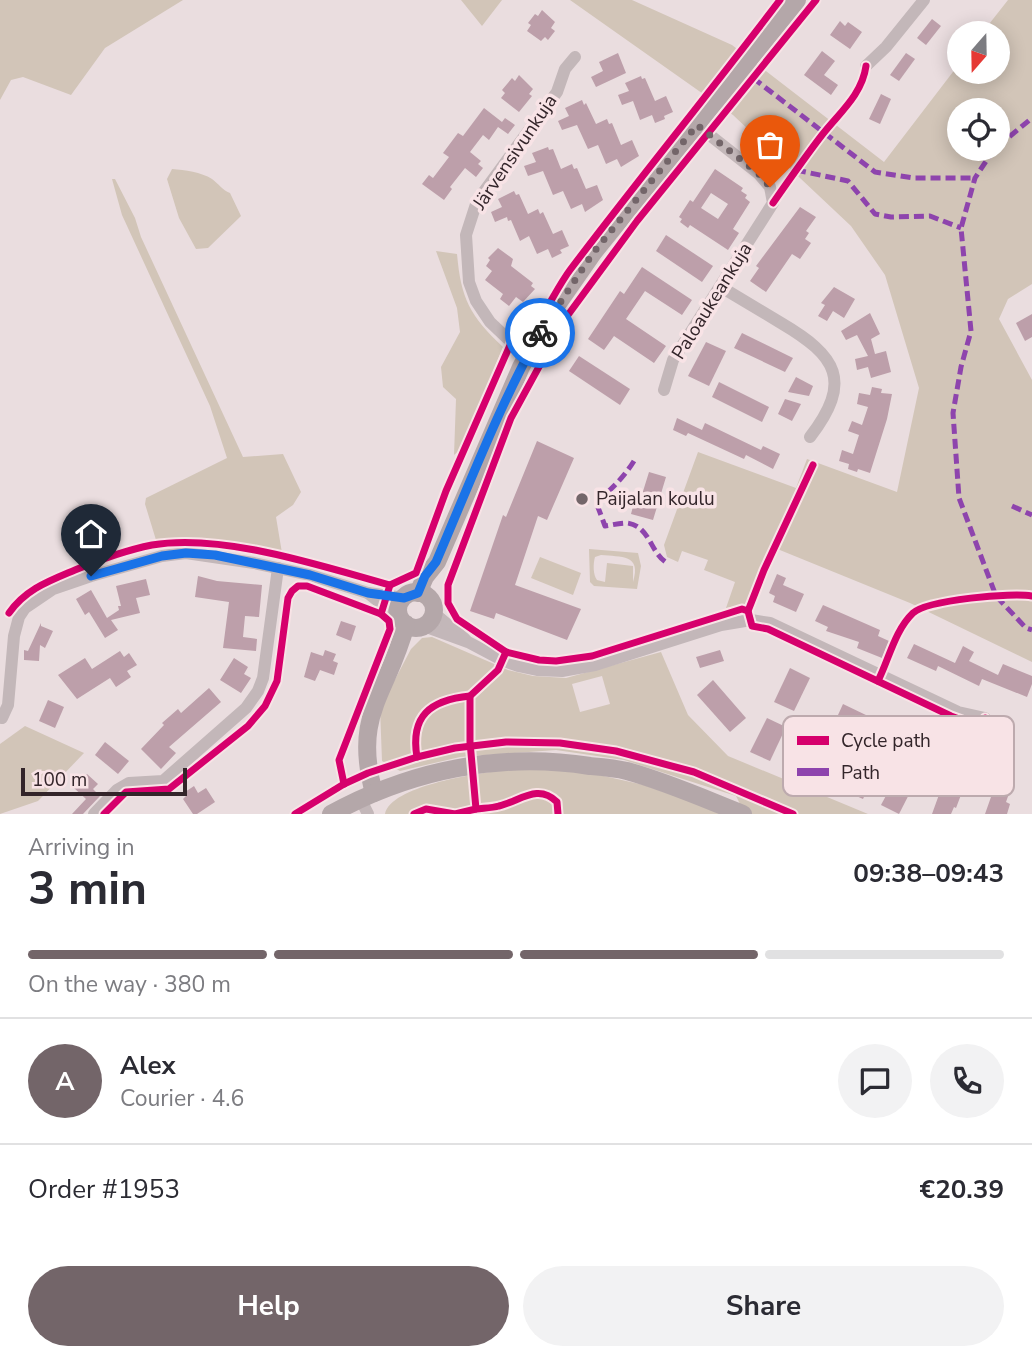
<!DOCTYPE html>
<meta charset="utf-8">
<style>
:root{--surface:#fff;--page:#f2f2f3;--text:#2b2b33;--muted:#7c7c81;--line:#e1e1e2;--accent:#736569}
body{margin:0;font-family:"Nunito Sans",sans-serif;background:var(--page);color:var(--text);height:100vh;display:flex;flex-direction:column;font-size:26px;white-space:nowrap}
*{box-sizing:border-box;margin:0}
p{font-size:23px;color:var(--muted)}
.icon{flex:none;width:38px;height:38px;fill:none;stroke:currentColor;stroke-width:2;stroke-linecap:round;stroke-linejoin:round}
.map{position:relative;height:814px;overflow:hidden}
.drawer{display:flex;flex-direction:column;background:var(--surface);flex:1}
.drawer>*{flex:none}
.needle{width:46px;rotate:200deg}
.controls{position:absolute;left:947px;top:21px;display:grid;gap:14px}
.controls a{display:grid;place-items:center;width:63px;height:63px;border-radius:50%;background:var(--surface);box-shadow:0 4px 18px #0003;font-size:35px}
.scale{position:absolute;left:21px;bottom:18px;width:166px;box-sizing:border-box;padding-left:7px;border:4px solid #33252a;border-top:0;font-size:19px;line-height:24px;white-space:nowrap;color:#33252a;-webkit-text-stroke:5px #f8e3e6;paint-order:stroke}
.pin{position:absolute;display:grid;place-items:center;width:60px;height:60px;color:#fff;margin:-72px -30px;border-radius:50% 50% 50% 0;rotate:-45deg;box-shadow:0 0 7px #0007}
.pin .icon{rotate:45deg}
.courier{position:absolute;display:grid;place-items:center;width:70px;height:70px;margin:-35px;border:5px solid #1a73e8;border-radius:50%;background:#fff;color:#222;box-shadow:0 2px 9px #0007}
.headline em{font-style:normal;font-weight:700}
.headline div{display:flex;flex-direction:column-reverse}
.headline{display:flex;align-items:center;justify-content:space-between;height:119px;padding:0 28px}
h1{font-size:46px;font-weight:700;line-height:52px}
.bar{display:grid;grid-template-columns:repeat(4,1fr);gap:10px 7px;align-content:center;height:84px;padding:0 28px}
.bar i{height:9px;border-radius:5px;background:var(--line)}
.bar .on{background:var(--accent)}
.bar p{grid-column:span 4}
.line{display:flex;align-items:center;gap:18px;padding:0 28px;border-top:2px solid var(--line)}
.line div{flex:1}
.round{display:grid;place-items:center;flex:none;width:74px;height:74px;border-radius:37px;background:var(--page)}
.cta{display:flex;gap:14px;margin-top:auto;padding:14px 28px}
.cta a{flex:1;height:80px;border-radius:42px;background:var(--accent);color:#fff;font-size:28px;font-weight:700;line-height:80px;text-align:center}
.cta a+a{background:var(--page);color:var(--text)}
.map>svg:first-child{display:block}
</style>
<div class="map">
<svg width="1032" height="814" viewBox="0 0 1032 814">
<rect width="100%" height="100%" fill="#eadddf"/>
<g fill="#d2c5b8" fill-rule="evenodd">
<path d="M0,0H183L105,48L71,95L23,77L11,80L0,100Z"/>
<path d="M461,0H502L482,26Z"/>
<path d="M570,0H632L732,45L884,162L959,64V72H998V33H982L1008,0H1032V284L1008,299L999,319L1032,380V662L910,603L770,546L746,604L726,608L735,582L704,570L708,560L682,551L678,562L667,557L664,545L698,452L796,488L807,459L897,492L919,388L885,275L851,226L733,115ZM959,110H998V149H959Z"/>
<path d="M172,169C185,170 201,172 212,179C219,184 222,190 230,193L241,216L208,248L196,249L179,218L167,179Z"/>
<path d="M112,179H115L135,218L141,237L243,457L283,454L301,492L293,505L276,517L282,553L186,537L156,540L145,504L146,498L227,458L210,406L122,215Z"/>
<path d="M436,251L457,254C461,299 470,316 503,347L461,449L454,455L456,399L443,387L441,367L460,332L457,308Z"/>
<path d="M589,549L638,553L641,566L637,589L594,586L590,582ZM601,555C621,557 642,554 633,582V566L607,563L605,582L597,580C593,575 593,564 595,557Z"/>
<path d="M540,557L581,573L573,595L531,578Z"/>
<path d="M432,637L508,670L533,676L566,678L661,652L688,715L728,756L868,814H745L736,796L624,760L556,750L460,757L400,771L382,761L380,708L411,649L422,638ZM602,676L610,704L580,712L572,684Z"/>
<path d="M25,726L84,753L38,801L0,814V744Z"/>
<path d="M577,770L644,785L726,814H385C391,786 474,774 499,771C524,768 551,770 577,770Z"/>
</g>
<g fill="#bd9faa" fill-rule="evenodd">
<path d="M542,10L555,22L551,28L555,31L548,40L545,37L541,41L527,31L531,25L528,23L535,14L538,16Z"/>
<path d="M932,19L941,26L926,45L917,38Z"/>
<path d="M840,21L845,26L848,22L862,32L850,49L830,35Z"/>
<path d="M822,51L835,61L824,75L838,85L831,95L804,75Z"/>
<path d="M618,53L626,73L596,87L591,77L603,71L599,62Z"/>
<path d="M906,53L915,59L899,81L890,75Z"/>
<path d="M519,75L533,89L529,94L532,96L519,112L501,98L505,93L502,90L512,78L515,81Z"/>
<path d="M641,76L642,79L645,78L655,101L666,96L673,112L664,116L665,119L655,123L652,115L640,120L633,101L622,105L618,95L629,91L625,83Z"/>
<path d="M881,94L891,99L880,124L869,119Z"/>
<path d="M582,100L584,105L586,103L596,124L607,119L609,124L612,123L621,145L632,140L639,156L621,167L617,159L606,164L598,145L588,149L577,125L562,130L558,121L569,116L565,108Z"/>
<path d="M484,108L502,122L505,118L515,125L508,134L498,127L489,140L483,135L470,152L481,161L478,164L483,168L476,177L465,168L450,187L452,189L444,200L422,184L429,175L433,178L449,157L443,153L458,133L463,136Z"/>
<path d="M548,147L549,150L553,149L561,169L572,164L574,169L577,168L586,189L597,185L603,200L585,212L582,204L571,209L563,191L553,195L543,171L528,176L524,166L536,162L532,153Z"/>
<path d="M715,169L743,188L741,191L747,195L745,198L750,202L733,229L739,233L728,250L690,225L688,228L680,222L682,219L679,217L690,200L693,202ZM711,193L728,204L718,219L701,208Z"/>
<path d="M514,191L516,195L519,194L528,214L538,209L540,214L543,212L553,234L562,230L569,246L560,250L562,253L552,258L548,249L537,254L529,236L520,241L511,220L508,221L507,217L495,222L491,212L502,207L498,199Z"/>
<path d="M800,207L816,217L806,231L809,233L805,239L811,243L800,259L792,254L766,292L750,281L759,268L756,266Z"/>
<path d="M666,235L713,266L702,282L656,251Z"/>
<path d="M498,248L513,259L511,266L533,283L531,286L535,289L523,302L516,297L509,306L500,299L503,294L485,280L492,271L486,266L490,260L488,258Z"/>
<path d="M642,267L692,300L682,315L645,291L626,319L666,346L654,363L614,336L604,350L588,339L620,291L624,294Z"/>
<path d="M834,287L855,299L844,318L833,311L827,321L818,316L825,305L821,303Z"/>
<path d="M870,313L880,334L871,339L875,354L886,351L891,372L871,378L868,367L857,370L855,359L868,356L857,335L846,340L841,331Z"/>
<path d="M1032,314V337L1025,341L1016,323Z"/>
<path d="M742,333L793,358L785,372L734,348Z"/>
<path d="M706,342L726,351L709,386L688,376Z"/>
<path d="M579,356L630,389L620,405L569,371Z"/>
<path d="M796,377L813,386L809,396L788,392Z"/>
<path d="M719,382L769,407L762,422L712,397Z"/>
<path d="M872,387L882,389L881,393L892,394L887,419L870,473L858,469L857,472L848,469L849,464L839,461L842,450L853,454L859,435L848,431L852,421L862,425L868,407L857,404L859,393L870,395Z"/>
<path d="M785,399L801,404L792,421L778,414Z"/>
<path d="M677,418L702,430L705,423L761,450L763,446L780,454L773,469L746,455L744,459L688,433L686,436L673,430Z"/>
<path d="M537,441L574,458L547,520L538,516L515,585L581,609L567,640L496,613L494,619L470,611L503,515L506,517Z"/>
<path d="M649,472L666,477L653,520L631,514L635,499L640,501Z"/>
<path d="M777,574L786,578L783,585L804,594L796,612L773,602L775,596L769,593Z"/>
<path d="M198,576L217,581L262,585L259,617L245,616L243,637L257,639L256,651L223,648L229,602L195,597Z"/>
<path d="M146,579L150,595L136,598L140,613L111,620L118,630L105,638L89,612L85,615L76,599L91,590L107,618L119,610L118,606H121L116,586Z"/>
<path d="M823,605L880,630L878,636L889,641L882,658L857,648L859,642L826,631L828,627L815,621Z"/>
<path d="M341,621L356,626L351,641L336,635Z"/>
<path d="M41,623V626L53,631L45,648L40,645L39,661L24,660V650L28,651Z"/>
<path d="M914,644L955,663L963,646L974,652L969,661L998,675L1003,664L1032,676V684L1027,697L982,679L979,686L938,666L936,671L907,658Z"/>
<path d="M325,650L336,654L333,661L338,663L334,675L320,670L315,681L304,677L311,652L323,656Z"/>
<path d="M720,650L724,661L700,668L696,657Z"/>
<path d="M120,651L124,657L129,653L137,665L127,671L131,677L116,687L110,678L77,699L58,675L85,658L92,669Z"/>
<path d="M234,658L248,667L244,674L251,678L241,693L220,680Z"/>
<path d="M790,668L810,678L794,711L774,702Z"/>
<path d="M713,680L746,718L730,732L697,695Z"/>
<path d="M209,688L221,702L169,747L176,753L161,769L141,749L164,725L162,723L178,709L181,713Z"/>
<path d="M48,700L64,707L55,728L39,721Z"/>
<path d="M843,704L868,716L862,727L838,715Z"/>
<path d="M767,718L786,727L770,761L750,752Z"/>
<path d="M105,742L129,761L118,774L95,755Z"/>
<path d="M864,746L883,756L863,799L843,790Z"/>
<path d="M905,760L922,769L899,814L881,805Z"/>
<path d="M949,767L966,774L964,778L967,779L956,808L954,807L951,814H932Z"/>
<path d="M87,774L98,784L93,789L100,796L83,814H72L86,799L74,788Z"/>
<path d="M997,780L1012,785L1006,802L1010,804L1007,814H985Z"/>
<path d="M194,786L198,793L206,788L215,802L197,814H193L183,799L187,795L185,792Z"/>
</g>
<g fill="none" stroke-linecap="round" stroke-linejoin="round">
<g stroke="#c3b7b9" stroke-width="12">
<path d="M866,66L886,47L924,0"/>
<path d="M721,287C741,299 761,311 781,323C837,356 853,381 810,437"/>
<path d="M528,354L511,342L490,322L476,301L469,282L466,235L477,201L557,92L565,69L575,57"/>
<path d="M664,390L673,360L773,203L770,187L759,174L697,125"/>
<path d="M368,593L383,605L399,612"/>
<path d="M434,613L465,639"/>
<path d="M424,626L468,642L502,660L518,666L537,670L562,671L595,665L721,625L751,620L770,623L958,712L985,718"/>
<path d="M2,718L8,705L14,636L19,617L25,608L53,589L91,576L162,556L186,553L254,563L310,575L368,593L404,598"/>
<path d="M360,798L368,814"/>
<path d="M94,814L117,790L129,783L163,781L246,708L258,691L263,678L278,568"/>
</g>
<g stroke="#b4a7a9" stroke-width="18">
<circle cx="416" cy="610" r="18"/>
<path d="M418,593L425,577L437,562L521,367L547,319L593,253L797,0"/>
<path d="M374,793C352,713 388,694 406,624"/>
<path d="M331,814C411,770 500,752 590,766C602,767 615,768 627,771C667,782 705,799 743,814"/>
</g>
<g stroke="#8e44ad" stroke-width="5" stroke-dasharray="10 5" stroke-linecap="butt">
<path d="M753,78L875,172L914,178H975"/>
<path d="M998,146L1032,118"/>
<path d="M994,149L975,178L961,228L971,331L961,367L953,413L959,498L996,596L1026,628L1032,630"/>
<path d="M796,170L848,181L875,214L891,217L930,216L961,228"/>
<path d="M634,461C624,477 611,490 596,502L605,526C612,525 620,523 627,523C651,526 650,555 669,564"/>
<path d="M1012,506L1032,515"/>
</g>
<g stroke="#f8e3e6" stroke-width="11">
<g id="cycleway">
<path d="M816,0L637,221L565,319L511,418L448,585V603L457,619L506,652L539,660L556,661L592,656L742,609L748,611L752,626L768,629L951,716L989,730L985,718"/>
<path d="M773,203C789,180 805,157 822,135C839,113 862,95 866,66"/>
<path d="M748,611L764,570L813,465"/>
<path d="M9,613C26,589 49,581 75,570C99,560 127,550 152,545C223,533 321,566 390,585"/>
<path d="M878,681C889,659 895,630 913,613C927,600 1013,592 1032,596"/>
<path d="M417,757C410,716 430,700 470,696"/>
<path d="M344,784L339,760L390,629L389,621L381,614L390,585L416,573L446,491L514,336C521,335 528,333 533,328C545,314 558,286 570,270C639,179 711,91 780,0"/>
<path d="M476,809C484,808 492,808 499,806C520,801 538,783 557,802L558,814"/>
<path d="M104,814L126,792L169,789L248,726L265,706L277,681L288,598L292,591L298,586H307L381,614"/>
<path d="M295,814L344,784L368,773L417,757L455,748L506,742L560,743L616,751L694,772L793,814"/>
<path d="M414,814L426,809L455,814L476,809L470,742V696L498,670L506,652"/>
</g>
</g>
<use href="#cycleway" stroke="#d6006c" stroke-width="7"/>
</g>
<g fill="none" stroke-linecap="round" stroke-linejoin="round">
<path stroke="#736569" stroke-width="7" stroke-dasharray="0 12.6" d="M540,333L593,253L697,125L759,174L770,187"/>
<path stroke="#1a73e8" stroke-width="9" d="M91,576L162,556L186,553L215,555L310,575L368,593L404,598L418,593L425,576L436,562C469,485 499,406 540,333"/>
</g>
<circle fill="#736569" stroke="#f8e3e6" stroke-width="2.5" cx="582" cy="499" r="7"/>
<g text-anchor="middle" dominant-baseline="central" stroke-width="7" stroke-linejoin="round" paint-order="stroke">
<g font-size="19" fill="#33252a" stroke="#f8e3e6">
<text transform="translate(515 152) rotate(-56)">Järvensivunkuja</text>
<text transform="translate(712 301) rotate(-58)">Paloaukeankuja</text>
</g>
<g font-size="19" fill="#33252a" stroke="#f8e3e6" text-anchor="start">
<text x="596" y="499">Paijalan koulu</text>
</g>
</g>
<rect x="783" y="716" width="231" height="80" rx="10" fill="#f8e3e6" stroke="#bdaaae" stroke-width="2"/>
<rect x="797" y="736" width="32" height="9" fill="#d6006c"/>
<rect x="797" y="768" width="32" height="8" fill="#8e44ad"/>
<g font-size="19" fill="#33252a">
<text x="841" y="747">Cycle path</text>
<text x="841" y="779">Path</text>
</g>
</svg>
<div class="controls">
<a><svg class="needle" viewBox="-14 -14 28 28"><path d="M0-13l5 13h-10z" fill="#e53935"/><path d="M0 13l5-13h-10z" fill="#7c7c81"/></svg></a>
<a><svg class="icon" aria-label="locate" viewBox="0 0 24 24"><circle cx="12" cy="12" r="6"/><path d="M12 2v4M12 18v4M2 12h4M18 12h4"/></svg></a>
</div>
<div class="scale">100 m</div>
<div class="pin" style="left:770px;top:187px;background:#ea580c"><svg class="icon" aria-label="bag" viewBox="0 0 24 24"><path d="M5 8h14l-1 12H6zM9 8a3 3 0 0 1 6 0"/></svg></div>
<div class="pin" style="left:91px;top:576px;background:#1f2937"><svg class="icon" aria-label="home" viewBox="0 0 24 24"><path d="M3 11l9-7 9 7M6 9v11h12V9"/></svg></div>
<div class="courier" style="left:540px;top:333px"><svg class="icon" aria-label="bike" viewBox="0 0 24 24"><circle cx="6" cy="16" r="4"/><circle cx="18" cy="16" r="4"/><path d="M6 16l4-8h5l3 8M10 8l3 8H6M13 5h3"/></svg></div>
</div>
<section class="drawer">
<div class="headline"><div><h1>3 min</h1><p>Arriving in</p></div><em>09:38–09:43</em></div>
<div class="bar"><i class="on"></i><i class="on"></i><i class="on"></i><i></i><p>On the way · 380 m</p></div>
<div class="line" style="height:126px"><b class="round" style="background:var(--accent);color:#fff">A</b><div><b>Alex</b><p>Courier · 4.6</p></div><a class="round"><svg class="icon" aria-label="chat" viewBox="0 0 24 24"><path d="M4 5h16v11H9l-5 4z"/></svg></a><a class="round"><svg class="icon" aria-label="phone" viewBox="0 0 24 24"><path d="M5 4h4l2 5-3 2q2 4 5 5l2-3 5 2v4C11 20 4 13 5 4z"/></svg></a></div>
<div class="line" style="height:91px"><div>Order #1953</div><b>€20.39</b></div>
<div class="cta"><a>Help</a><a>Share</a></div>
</section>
